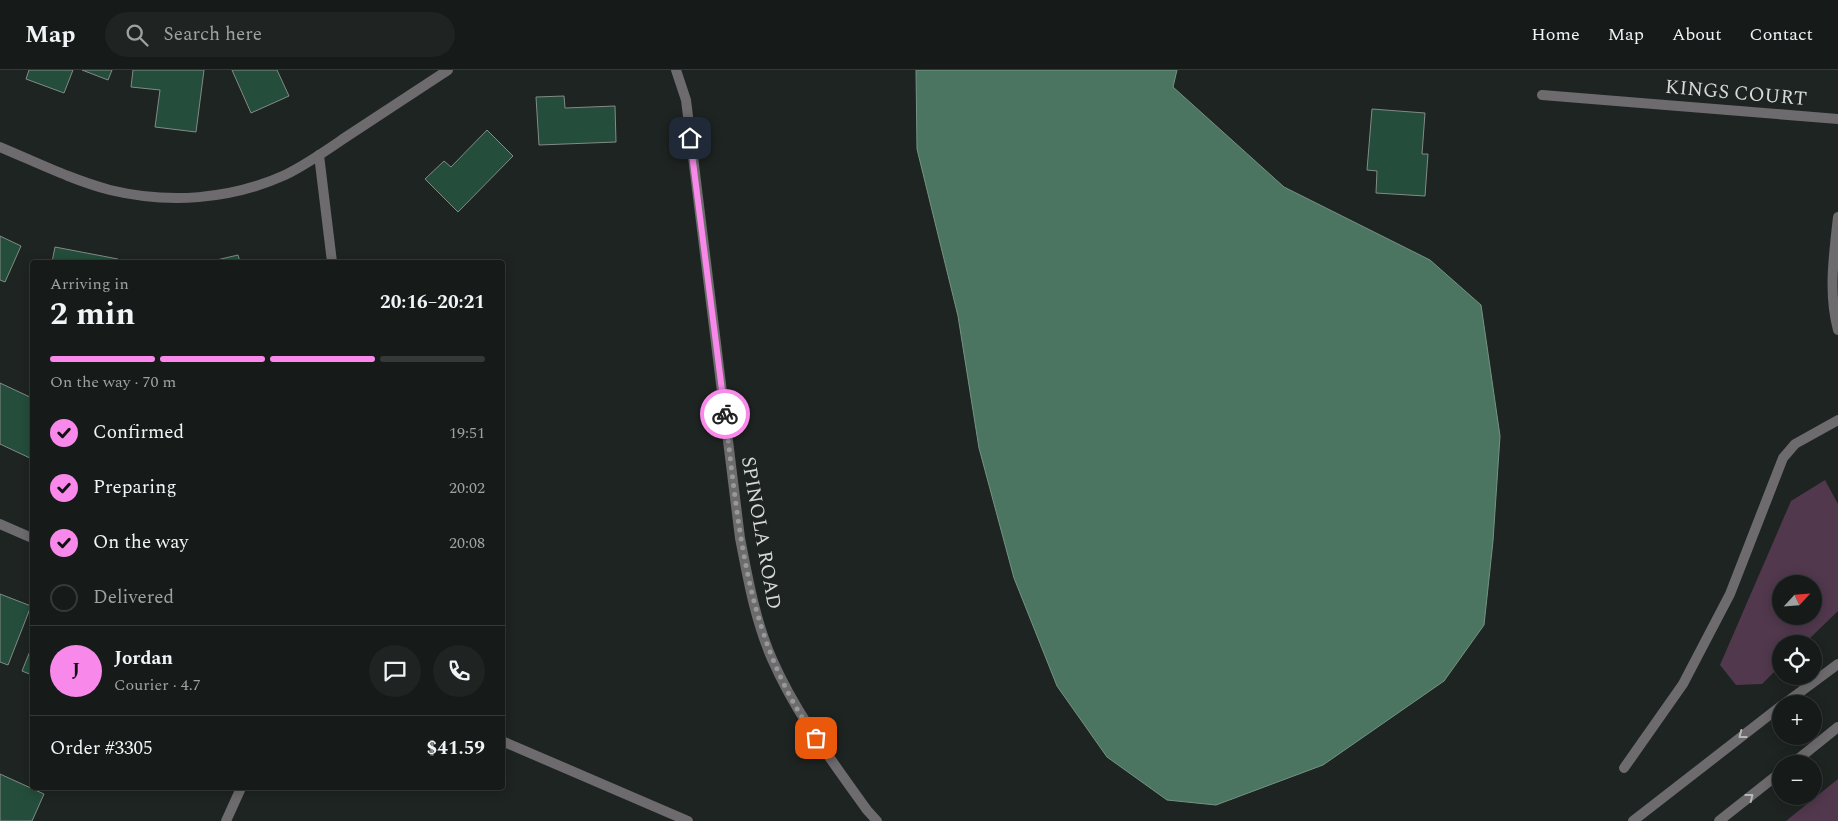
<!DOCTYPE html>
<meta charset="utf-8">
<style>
:root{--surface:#161b19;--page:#1f2422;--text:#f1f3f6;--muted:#9ea1a2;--line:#353938;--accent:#f888ea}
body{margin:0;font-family:Spectral,serif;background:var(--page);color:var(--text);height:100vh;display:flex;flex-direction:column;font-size:19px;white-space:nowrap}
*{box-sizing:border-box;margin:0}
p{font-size:16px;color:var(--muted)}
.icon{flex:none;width:28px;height:28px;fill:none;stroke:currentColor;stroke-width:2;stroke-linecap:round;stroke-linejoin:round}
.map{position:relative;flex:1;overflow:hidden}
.details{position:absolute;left:30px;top:190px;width:475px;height:530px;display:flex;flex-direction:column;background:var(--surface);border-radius:5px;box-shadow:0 2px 12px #0003,0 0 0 1px var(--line)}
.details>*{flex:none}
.needle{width:32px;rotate:64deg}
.tools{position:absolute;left:1772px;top:505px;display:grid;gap:10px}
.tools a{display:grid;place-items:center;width:50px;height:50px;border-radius:50%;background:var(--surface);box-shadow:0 2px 12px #0003,0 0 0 1px var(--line);font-size:25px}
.pin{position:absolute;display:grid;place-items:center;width:42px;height:42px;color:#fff;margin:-21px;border-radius:10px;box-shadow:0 2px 8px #0006}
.courier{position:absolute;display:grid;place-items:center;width:50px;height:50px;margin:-25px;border:4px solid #f888ea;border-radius:50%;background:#fff;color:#222;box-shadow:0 1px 6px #0007}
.overview em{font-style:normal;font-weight:700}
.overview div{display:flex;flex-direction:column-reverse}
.overview{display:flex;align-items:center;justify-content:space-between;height:85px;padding:0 20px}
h1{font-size:32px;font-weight:700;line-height:38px}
.bar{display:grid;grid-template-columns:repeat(4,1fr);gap:8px 5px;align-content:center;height:60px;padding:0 20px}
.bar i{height:6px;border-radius:4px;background:var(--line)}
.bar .active{background:var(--accent)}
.bar p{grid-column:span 4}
.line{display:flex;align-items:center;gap:12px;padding:0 20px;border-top:1px solid var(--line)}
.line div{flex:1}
.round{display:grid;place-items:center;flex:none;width:52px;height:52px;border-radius:26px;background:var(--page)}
ol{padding:0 20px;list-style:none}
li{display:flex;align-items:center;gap:15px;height:55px}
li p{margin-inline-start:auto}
li .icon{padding:5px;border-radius:50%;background:var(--accent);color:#111;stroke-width:4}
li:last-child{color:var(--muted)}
li i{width:28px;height:28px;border:2px solid var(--line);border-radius:50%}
header{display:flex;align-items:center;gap:30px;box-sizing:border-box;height:70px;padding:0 25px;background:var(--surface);border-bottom:1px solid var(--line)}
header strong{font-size:24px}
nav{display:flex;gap:28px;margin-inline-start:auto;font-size:18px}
.search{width:350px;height:45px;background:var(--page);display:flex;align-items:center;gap:12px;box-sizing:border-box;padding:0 18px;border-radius:28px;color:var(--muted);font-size:19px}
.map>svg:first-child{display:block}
</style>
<header>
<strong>Map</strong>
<div class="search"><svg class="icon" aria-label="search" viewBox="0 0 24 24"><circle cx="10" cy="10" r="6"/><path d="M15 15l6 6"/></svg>Search here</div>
<nav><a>Home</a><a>Map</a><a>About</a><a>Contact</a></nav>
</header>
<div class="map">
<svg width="1838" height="751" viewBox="0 0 1838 751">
<rect width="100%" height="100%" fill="#1e2421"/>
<g fill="#51384d" fill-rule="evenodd">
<path d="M1825,410L1838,434V541L1804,574H1781V595L1762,614L1736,615L1720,595L1791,431ZM1781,514H1814V546H1781Z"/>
<path d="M1838,709V751H1786Z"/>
</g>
<path fill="#4b7561" stroke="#749384" d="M916,0H1177L1173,17L1284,117L1430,190L1481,235L1500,366L1493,471L1484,555L1444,611L1323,695L1216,735L1167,730L1107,687L1057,616L1014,508L979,378L958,246L917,79Z"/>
<g fill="#244d3b" stroke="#838b87">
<path d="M29,0H73L64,23L26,9Z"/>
<path d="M82,0H112L108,10Z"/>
<path d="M133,0H204L196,62L155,57L160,20L131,17Z"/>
<path d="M232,0H277L289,26L251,43Z"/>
<path d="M564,26L565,38L615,36L616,72L539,75L536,27Z"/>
<path d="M1372,39L1425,43L1422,84H1428L1425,126L1376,123L1377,101L1367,100Z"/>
<path d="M487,60L513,86L458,142L425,109L444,91L451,97Z"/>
<path d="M0,166L21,176L5,212L0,210Z"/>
<path d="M55,177L118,189V192H52Z"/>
<path d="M238,185L240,192H208Z"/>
<path d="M0,313L32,328V389L0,374Z"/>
<path d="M0,524L31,536L8,595L0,592Z"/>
<path d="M32,576V605L22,601Z"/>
<path d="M0,704L44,724L32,751H0Z"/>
</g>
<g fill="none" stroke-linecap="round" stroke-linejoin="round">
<g stroke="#6d6b6d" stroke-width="10">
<path d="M676,0L686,30L740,468C748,509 755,550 772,589C796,644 832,691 867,740L877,751"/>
<path d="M1542,25L1838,49"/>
<path d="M0,77C36,92 72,110 110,120C168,134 230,130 285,105C306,95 327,80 346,67C380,45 414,22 448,0"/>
<path d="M319,85L332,192"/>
<path d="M0,454L32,468"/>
<path d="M502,671L688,751"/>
<path d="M1624,698L1683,614L1730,524L1783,388L1795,374L1838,350"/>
<path d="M226,751L241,718"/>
</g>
<g stroke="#6d6b6d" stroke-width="10">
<path d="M1838,147C1834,184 1828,223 1838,260"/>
<path d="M1784,634L1838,594"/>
<path d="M1792,694L1838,657"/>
<path d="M1633,751L1781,636"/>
<path d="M1719,751L1781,702"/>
</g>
</g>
<defs><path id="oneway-chevron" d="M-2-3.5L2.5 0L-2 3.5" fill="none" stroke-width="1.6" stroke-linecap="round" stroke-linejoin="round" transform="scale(1.25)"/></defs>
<g stroke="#b6b8b7">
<use href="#oneway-chevron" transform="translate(1742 665) rotate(143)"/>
<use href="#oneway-chevron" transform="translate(1750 727) rotate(-38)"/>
</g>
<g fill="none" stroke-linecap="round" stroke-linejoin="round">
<path stroke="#959a97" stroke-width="5" stroke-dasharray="0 9" d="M725,344C739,458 746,571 816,668"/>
<path stroke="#f888ea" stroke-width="6" d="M690,68L725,344"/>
</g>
<g text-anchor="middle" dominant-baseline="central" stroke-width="4.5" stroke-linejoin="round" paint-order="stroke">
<g font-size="20" fill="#d5d9d7" stroke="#1e2421">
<text transform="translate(1736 23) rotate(5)">KINGS COURT</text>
<text transform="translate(761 463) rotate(80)">SPINOLA ROAD</text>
</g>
</g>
</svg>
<div class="tools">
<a><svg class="needle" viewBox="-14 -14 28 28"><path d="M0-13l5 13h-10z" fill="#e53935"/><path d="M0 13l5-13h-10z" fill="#9ea1a2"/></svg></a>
<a><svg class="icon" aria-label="locate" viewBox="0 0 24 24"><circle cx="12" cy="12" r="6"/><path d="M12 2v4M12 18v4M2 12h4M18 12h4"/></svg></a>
<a>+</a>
<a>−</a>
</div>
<div class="pin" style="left:816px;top:668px;background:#ea580c"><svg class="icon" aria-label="bag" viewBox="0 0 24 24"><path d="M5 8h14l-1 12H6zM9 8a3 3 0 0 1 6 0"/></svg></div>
<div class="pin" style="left:690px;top:68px;background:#1f2937"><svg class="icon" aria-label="home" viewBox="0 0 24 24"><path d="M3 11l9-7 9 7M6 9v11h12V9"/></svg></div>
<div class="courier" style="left:725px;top:344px"><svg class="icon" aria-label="bike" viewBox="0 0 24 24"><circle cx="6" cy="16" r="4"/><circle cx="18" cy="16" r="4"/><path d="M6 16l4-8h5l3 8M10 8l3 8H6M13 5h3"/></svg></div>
<section class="details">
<div class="overview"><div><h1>2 min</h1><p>Arriving in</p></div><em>20:16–20:21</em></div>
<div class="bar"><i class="active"></i><i class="active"></i><i class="active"></i><i></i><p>On the way · 70 m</p></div>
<ol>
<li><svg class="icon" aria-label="check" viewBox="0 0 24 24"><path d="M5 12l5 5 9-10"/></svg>Confirmed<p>19:51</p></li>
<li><svg class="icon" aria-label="check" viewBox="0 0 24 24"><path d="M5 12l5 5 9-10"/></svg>Preparing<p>20:02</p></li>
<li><svg class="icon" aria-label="check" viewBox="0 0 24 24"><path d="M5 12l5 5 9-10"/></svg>On the way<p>20:08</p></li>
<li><i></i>Delivered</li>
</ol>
<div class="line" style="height:90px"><b class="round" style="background:var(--accent);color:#111">J</b><div><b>Jordan</b><p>Courier · 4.7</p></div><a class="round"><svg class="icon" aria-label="chat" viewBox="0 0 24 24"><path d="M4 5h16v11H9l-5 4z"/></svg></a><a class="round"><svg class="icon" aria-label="phone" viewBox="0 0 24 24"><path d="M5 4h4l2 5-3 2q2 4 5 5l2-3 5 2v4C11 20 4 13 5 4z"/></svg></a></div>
<div class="line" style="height:65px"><div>Order #3305</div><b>$41.59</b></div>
</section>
</div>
